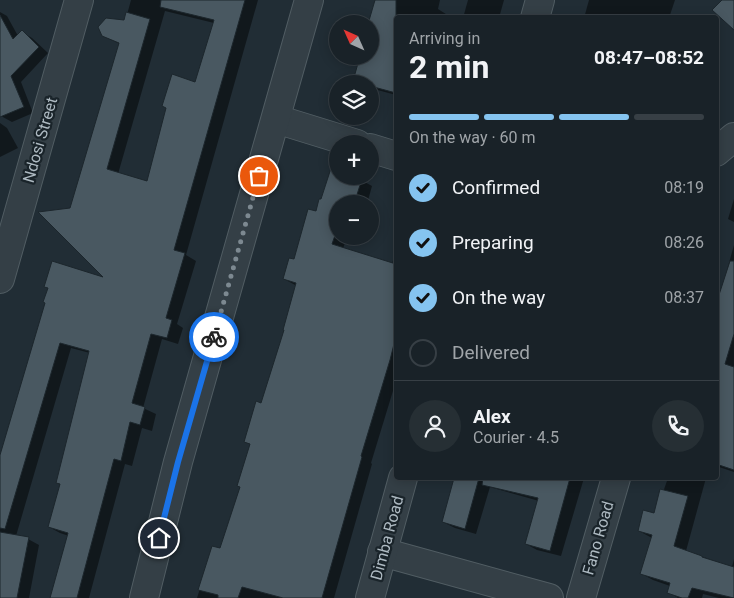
<!DOCTYPE html>
<meta charset="utf-8">
<style>
:root{--surface:#192228;--page:#262f34;--text:#f1f3f6;--muted:#9fa4a8;--line:#373f45;--accent:#85c4f0}
body{margin:0;font-family:Roboto,sans-serif;background:var(--page);color:var(--text);height:100vh;display:flex;flex-direction:column;font-size:19px;white-space:nowrap}
*{box-sizing:border-box;margin:0}
p{font-size:16px;color:var(--muted)}
.icon{flex:none;width:28px;height:28px;fill:none;stroke:currentColor;stroke-width:2;stroke-linecap:round;stroke-linejoin:round}
.map{position:relative;flex:1;overflow:hidden}
.panel{position:absolute;left:394px;top:15px;width:325px;height:465px;display:flex;flex-direction:column;background:var(--surface);border-radius:5px;box-shadow:0 2px 12px #0003,0 0 0 1px var(--line)}
.panel>*{flex:none}
.needle{width:32px;rotate:315deg}
.buttons{position:absolute;left:329px;top:15px;display:grid;gap:10px}
.buttons a{display:grid;place-items:center;width:50px;height:50px;border-radius:50%;background:var(--surface);box-shadow:0 2px 12px #0003,0 0 0 1px var(--line);font-size:25px}
.pin{position:absolute;display:grid;place-items:center;width:42px;height:42px;color:#fff;margin:-21px;border:2px solid #fff;border-radius:50%;box-shadow:0 1px 5px #0007}
.courier{position:absolute;display:grid;place-items:center;width:50px;height:50px;margin:-25px;border:4px solid #1a73e8;border-radius:50%;background:#fff;color:#222;box-shadow:0 1px 6px #0007}
.head em{font-style:normal;font-weight:700}
.head div{display:flex;flex-direction:column-reverse}
.head{display:flex;align-items:center;justify-content:space-between;height:85px;padding:0 15px}
h1{font-size:32px;font-weight:700;line-height:38px}
.bar{display:grid;grid-template-columns:repeat(4,1fr);gap:8px 5px;align-content:center;height:60px;padding:0 15px}
.bar i{height:6px;border-radius:4px;background:var(--line)}
.bar .current{background:var(--accent)}
.bar p{grid-column:span 4}
.line{display:flex;align-items:center;gap:12px;padding:0 15px;border-top:1px solid var(--line)}
.line div{flex:1}
.round{display:grid;place-items:center;flex:none;width:52px;height:52px;border-radius:26px;background:var(--page)}
ol{padding:0 15px;list-style:none}
li{display:flex;align-items:center;gap:15px;height:55px}
li p{margin-inline-start:auto}
li .icon{padding:5px;border-radius:50%;background:var(--accent);color:#111;stroke-width:4}
li:last-child{color:var(--muted)}
li i{width:28px;height:28px;border:2px solid var(--line);border-radius:50%}
.map>svg:first-child{display:block}
</style>
<div class="map">
<svg width="734" height="598" viewBox="0 0 734 598">
<rect width="100%" height="100%" fill="#212d35"/>
<g fill="#0007" fill-rule="evenodd">
<path d="M131,0H258L186,255L196,261L177,324L183,328L178,344L162,339L143,408L156,414L152,431L142,428L132,466L125,464L89,598H52L69,536L60,533L49,527L61,485L57,483L90,353L71,348L16,536L28,539L39,545L29,598H0V466L47,303L107,279L71,209L120,44L103,36L125,22ZM165,11L214,23L196,83L147,183L118,174Z"/>
<path d="M377,0H440L438,9L449,16L448,18H396V95L370,88V84H361L355,80L370,56V26Z"/>
<path d="M468,0H504L499,18H463Z"/>
<path d="M589,0H675L669,18H584Z"/>
<path d="M0,12L7,16L18,36L22,32L32,38L48,53L21,82L33,113L12,122L1,116L0,113Z"/>
<path d="M0,123L7,128L18,148L0,157Z"/>
<path d="M338,176L361,180L372,186L367,204H338V236H347L343,249L392,264L396,250V381L371,463L372,464L334,598H197L213,547L221,550L242,487L251,445L245,442L262,404L286,330L297,286L284,279L295,260L317,212Z"/>
<path d="M734,199V222L728,219Z"/>
<path d="M734,245V472L716,466V309Z"/>
<path d="M456,478H584L561,556L537,550L526,544L539,501L490,487L476,534L455,528L443,522Z"/>
<path d="M668,478H706L686,551L732,567L734,559V598H719L703,594L702,598H678L668,592L670,586L653,580L642,574L652,538L639,531L655,515Z"/>
</g>
<g fill="#495861" stroke="#1c262c">
<path d="M161,0H245L174,250L185,253L166,318L172,320L167,338L151,334L132,403L145,407L140,425L130,422L121,461L114,459L77,598H50L68,533L48,527L60,484L56,483L89,351L60,343L5,529L0,528V455L45,303L43,302L48,288L44,287L52,261L103,277L38,212L70,208L119,43L102,36L98,27L106,18L124,20L126,12L150,19L107,169L147,181L166,108L162,106L172,74L195,82L214,20L160,7Z"/>
<path d="M375,0H396V93L370,86V84L353,81L360,56H370V24H368Z"/>
<path d="M722,0H734V30L712,10Z"/>
<path d="M0,15L13,39L22,30L39,47L11,76L24,107L0,117Z"/>
<path d="M333,162L338,163V176H352L362,179L354,204H338V227L332,244L396,264V336L390,360L361,456L362,457L322,598H283L242,587L238,598H218V595L198,590L212,546L220,548L240,487L237,486L250,444L244,442L256,401L261,403L284,330H283L296,283L283,279L289,258L294,259L308,209L316,211L319,199H321Z"/>
<path d="M730,261H734V334L725,364L734,367V470L716,464V304Z"/>
<path d="M454,478H479L465,529L442,522Z"/>
<path d="M483,478H570L550,551L525,544L538,498L482,485Z"/>
<path d="M660,489L688,496L674,546L702,556V557L734,567V598L692,588L688,598H682L667,593L670,583L640,574L652,535L638,531L643,510L654,513Z"/>
<path d="M0,532L29,537L17,598H0Z"/>
</g>
<g fill="none" stroke-linecap="round" stroke-linejoin="round">
<g stroke="#515d63" stroke-width="30">
<g id="minor">
<path d="M535,18L540,0"/>
<path d="M276,119L357,144"/>
<path d="M370,148L396,156"/>
<path d="M716,152L734,137"/>
<path d="M0,279L79,0"/>
<path d="M382,552L549,598"/>
<path d="M144,598L178,462L309,0"/>
<path d="M370,598L403,478"/>
<path d="M581,598L616,478"/>
</g>
</g>
<use href="#minor" stroke="#343f46" stroke-width="28"/>
</g>
<g fill="none" stroke-linecap="round" stroke-linejoin="round">
<path stroke="#7d8991" stroke-width="5" stroke-dasharray="0 9" d="M214,337L259,176"/>
<path stroke="#1a73e8" stroke-width="6" d="M159,538L178,462L214,337"/>
</g>
<g text-anchor="middle" dominant-baseline="central" stroke-width="4.5" stroke-linejoin="round" paint-order="stroke">
<g font-size="16" fill="#aebac2" stroke="#1a242a">
<text transform="translate(40 140) rotate(-74)">Ndosi Street</text>
<text transform="translate(387 538) rotate(-75)">Dimba Road</text>
<text transform="translate(598 538) rotate(-74)">Fano Road</text>
</g>
</g>
</svg>
<div class="buttons">
<a><svg class="needle" viewBox="-14 -14 28 28"><path d="M0-13l5 13h-10z" fill="#e53935"/><path d="M0 13l5-13h-10z" fill="#9fa4a8"/></svg></a>
<a><svg class="icon" aria-label="layers" viewBox="0 0 24 24"><path d="M12 4l9 5-9 5-9-5zM3 14l9 5 9-5"/></svg></a>
<a>+</a>
<a>−</a>
</div>
<div class="pin" style="left:259px;top:176px;background:#ea580c"><svg class="icon" aria-label="bag" viewBox="0 0 24 24"><path d="M5 8h14l-1 12H6zM9 8a3 3 0 0 1 6 0"/></svg></div>
<div class="pin" style="left:159px;top:538px;background:#1f2937"><svg class="icon" aria-label="home" viewBox="0 0 24 24"><path d="M3 11l9-7 9 7M6 9v11h12V9"/></svg></div>
<div class="courier" style="left:214px;top:337px"><svg class="icon" aria-label="bike" viewBox="0 0 24 24"><circle cx="6" cy="16" r="4"/><circle cx="18" cy="16" r="4"/><path d="M6 16l4-8h5l3 8M10 8l3 8H6M13 5h3"/></svg></div>
<section class="panel">
<div class="head"><div><h1>2 min</h1><p>Arriving in</p></div><em>08:47–08:52</em></div>
<div class="bar"><i class="current"></i><i class="current"></i><i class="current"></i><i></i><p>On the way · 60 m</p></div>
<ol>
<li><svg class="icon" aria-label="check" viewBox="0 0 24 24"><path d="M5 12l5 5 9-10"/></svg>Confirmed<p>08:19</p></li>
<li><svg class="icon" aria-label="check" viewBox="0 0 24 24"><path d="M5 12l5 5 9-10"/></svg>Preparing<p>08:26</p></li>
<li><svg class="icon" aria-label="check" viewBox="0 0 24 24"><path d="M5 12l5 5 9-10"/></svg>On the way<p>08:37</p></li>
<li><i></i>Delivered</li>
</ol>
<div class="line" style="height:90px"><a class="round"><svg class="icon" aria-label="person" viewBox="0 0 24 24"><circle cx="12" cy="8" r="4"/><path d="M4 21q1-7 8-7t8 7"/></svg></a><div><b>Alex</b><p>Courier · 4.5</p></div><a class="round"><svg class="icon" aria-label="phone" viewBox="0 0 24 24"><path d="M5 4h4l2 5-3 2q2 4 5 5l2-3 5 2v4C11 20 4 13 5 4z"/></svg></a></div>
</section>
</div>
